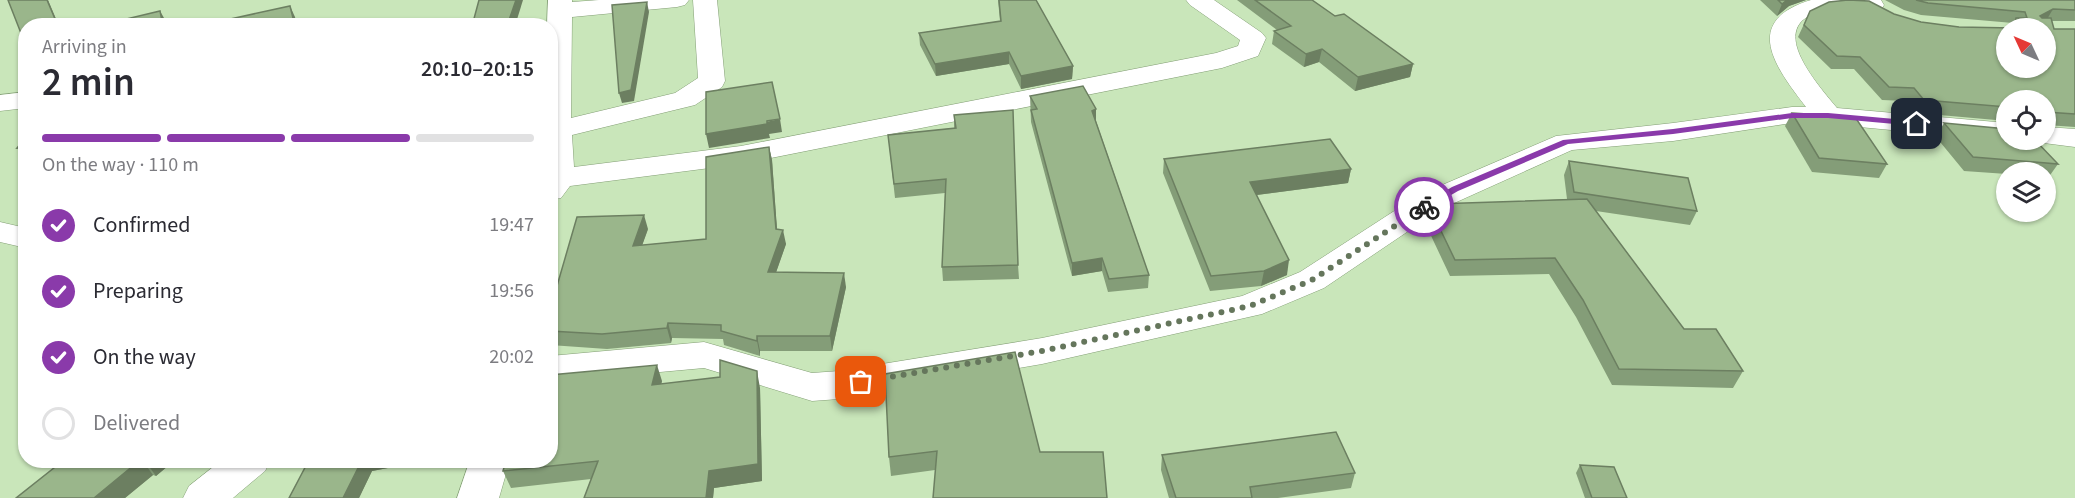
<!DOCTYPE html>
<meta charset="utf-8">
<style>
:root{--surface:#fff;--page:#f2f2f3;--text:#2b2b33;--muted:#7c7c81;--line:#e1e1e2;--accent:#8a3aaa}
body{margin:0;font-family:"Source Sans 3",sans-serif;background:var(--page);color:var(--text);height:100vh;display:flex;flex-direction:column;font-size:22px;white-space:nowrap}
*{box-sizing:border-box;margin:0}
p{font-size:20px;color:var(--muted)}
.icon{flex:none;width:33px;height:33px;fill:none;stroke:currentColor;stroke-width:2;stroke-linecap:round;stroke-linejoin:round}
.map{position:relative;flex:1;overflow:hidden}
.panel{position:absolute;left:18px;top:18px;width:540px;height:450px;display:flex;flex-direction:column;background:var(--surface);border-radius:24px;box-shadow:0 2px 4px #0004}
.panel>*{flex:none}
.needle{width:39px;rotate:314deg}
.buttons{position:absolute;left:1996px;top:18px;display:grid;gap:12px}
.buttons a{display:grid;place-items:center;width:60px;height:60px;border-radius:50%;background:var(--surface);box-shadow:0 2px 4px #0004;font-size:30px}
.pin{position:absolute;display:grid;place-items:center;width:51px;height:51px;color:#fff;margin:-26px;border-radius:12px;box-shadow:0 3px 9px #0006}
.courier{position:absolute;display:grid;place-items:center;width:60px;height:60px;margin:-30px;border:4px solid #8a3aaa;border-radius:50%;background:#fff;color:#222;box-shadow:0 2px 8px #0007}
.summary em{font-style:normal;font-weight:600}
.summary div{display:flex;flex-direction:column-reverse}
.summary{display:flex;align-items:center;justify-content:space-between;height:102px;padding:0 24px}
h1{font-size:39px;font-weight:600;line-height:45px}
.bar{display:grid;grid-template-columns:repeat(4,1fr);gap:9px 6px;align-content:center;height:72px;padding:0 24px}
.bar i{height:8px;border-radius:4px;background:var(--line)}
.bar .selected{background:var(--accent)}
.bar p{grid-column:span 4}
ol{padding:0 24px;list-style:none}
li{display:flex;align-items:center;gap:18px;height:66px}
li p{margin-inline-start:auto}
li .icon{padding:6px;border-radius:50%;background:var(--accent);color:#fff;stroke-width:4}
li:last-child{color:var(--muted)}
li i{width:33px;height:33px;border:3px solid var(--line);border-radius:50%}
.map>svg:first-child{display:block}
</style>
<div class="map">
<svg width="2075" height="498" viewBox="0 0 2075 498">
<rect width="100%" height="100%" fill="#c9e6ba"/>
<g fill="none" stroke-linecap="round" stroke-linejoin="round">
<g stroke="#849f76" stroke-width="1">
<g id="minor">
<path d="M548,0H572V2L599,0H689L685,5L677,7L572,17L571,118L675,93L698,78L693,0H717L725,81L722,87L695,105L572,135L574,167L741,146L1216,53L1238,46L1240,40L1190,5L1186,0H1214L1262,33L1266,38L1258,56L1222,68L741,164L570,186L561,198L550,200V26H547Z"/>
<path d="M1811,0H1881L1884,5L1881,10C1866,14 1850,8 1834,9C1759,18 1812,78 1837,108L2007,123V140H2012L2007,141L1828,124L1792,123L1673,141L1572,150L1441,209L1324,288L1262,314L1042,364L839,399L812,401L704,368L550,382V356L704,342L812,373L839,371L1042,338L1242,296L1300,272L1419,195L1556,136L1673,123L1792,107H1806C1775,67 1741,21 1811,0Z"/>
<path d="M26,92V108L0,111V95Z"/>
<path d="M2046,127L2075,129V147L2036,142L2034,140H2046Z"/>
<path d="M0,222L26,228V248L0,242Z"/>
<path d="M222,460H271L265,471L233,498H183L189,486Z"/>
<path d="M470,460H510L499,498H457Z"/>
</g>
</g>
<use href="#minor" fill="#fff" fill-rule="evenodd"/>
</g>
<g fill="#849d78">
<path d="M998,0H1036L1073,66L1072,79L1021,89L1009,64L936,76L920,45L919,33L1000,21Z"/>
<path d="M1237,0H1312L1335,16L1413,64L1410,77L1355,91L1319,62L1304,67L1272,44L1274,31L1277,30Z"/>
<path d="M1760,0H1806L1789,6L1777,16Z"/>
<path d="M1885,0H2075V21H2052L2054,29H2075V127L2046,125V100H2007V121L1917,113L1907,101L1882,100L1854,69H1831L1798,37L1810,11L1894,14L1921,22L1959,27L2010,28L2013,23L1921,15L1904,10Z"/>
<path d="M1030,96L1096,109V121L1149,275L1148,288L1108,292L1102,271L1072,276L1031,122Z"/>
<path d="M1792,113L1887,164L1879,178L1812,172L1785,126Z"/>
<path d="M954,115L1018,265L1019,279L943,281L942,267L945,193L895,198L888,135L954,128Z"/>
<path d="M1944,123L2058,164L2048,178H2046V172H2007V174L1964,171L1936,137Z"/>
<path d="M769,147L772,160L777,229L786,244L776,272L846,287L832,351H760V356L724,345L723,339L672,338L671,343L607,349L550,345V310L648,229L642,245L706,239Z"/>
<path d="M1164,159L1351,169L1348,183L1257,195L1287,275L1261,286L1210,291L1163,173Z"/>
<path d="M1569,161L1697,211L1690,225L1596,211L1684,329L1743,371L1733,388L1612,385L1576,317L1549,274L1450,276L1425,223L1429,206L1567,199L1564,175Z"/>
<path d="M885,374L1040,452L935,470L891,476L889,457Z"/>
<path d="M662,381L661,384L760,388L762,481L714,488L713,498H584L591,479L511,488L503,471Z"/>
<path d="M1162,455L1355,473L1351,488L1278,498H1169L1161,470Z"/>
<path d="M84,460H175L156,476L153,475L125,498H16Z"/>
<path d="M303,460H430L372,471L359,498H289L306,466Z"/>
<path d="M1580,465L1627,498H1585L1576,473Z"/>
</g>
<g fill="#6c7f61">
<path d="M47,0H48L59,26H58Z"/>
<path d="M516,0H523L515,26H507Z"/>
<path d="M1787,0H1806L1789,6L1777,16L1782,4Z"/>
<path d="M647,2L649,12L634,101L622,103L619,93Z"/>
<path d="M290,6L295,17L297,26H295Z"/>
<path d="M2053,9L2046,21L2033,27L2040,16Z"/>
<path d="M160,11L164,18L166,26H163Z"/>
<path d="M1322,49L1319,62L1304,67L1306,54Z"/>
<path d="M1009,52V64L936,76L935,64Z"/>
<path d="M1413,64L1410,77L1355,91L1358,77Z"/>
<path d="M1073,66L1072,79L1021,89V76Z"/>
<path d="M1096,109V121L1092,111Z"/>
<path d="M780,119L782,132L769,134L770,138L709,148L706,134Z"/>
<path d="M26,147V160L17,148Z"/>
<path d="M769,147L772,160L778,244L776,229Z"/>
<path d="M1351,169L1348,183L1248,196L1250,182Z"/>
<path d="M644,215L648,229L637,260L633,246Z"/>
<path d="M783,230L786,244L771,287L768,272Z"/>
<path d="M1102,258V271L1072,276V263Z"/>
<path d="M1289,260L1287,275L1261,286L1264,271Z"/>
<path d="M844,273L846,287L832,351L830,336Z"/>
<path d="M668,323L672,338L671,343L667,328Z"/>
<path d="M757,336L760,351V356L757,341Z"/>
<path d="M657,365L662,381L657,401L652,385Z"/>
<path d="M757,371L760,388L762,481L714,488L713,498H706L709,471Z"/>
<path d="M140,460H142L153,475L125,498H94Z"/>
<path d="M175,460L156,476L145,461Z"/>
<path d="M362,460H430L372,471L359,498H343Z"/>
</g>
<g fill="#9ab68b" stroke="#6c7f61" stroke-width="1.5" fill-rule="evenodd">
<path d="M8,0H47L58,26H26V46Z"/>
<path d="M479,0H516L507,26H472Z"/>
<path d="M999,0H1036L1073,66L1021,76L1009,52L935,64L919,33L1001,21Z"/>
<path d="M1255,0H1312L1335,16L1344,14L1413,64L1358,77L1322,49L1306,54L1274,31L1291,26Z"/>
<path d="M1778,0H1787L1782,4Z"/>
<path d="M1848,0L1869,1L1894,14L1921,22L1959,27L2014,28L2016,18H2027L2025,12L1928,3L1916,0H2075V10L2053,9L2040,16L2042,18H2051L2054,29H2075V114L2046,112V100H2007V107L1924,100L1914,88L1889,87L1860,57L1837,56L1804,25L1810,11L1829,2ZM2007,28H2046V68H2007Z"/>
<path d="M647,2L631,90L619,93L612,5Z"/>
<path d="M290,6L295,26H222L221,21Z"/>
<path d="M160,11L163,26H123L122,20Z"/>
<path d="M772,82L780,119L767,121V124L706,134V92Z"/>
<path d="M1083,86L1096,109L1092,111L1149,275L1109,279L1102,258L1072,263L1031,110L1037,109L1030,96Z"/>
<path d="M1013,110L1018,265L942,267L946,179L894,184L888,135L956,128L954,115Z"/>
<path d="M1792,113L1855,117L1887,164L1819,158Z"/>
<path d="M1944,123L2007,129V140H2035L2058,164L1973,157Z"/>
<path d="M26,137V147L17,148Z"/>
<path d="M1330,139L1351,169L1250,182L1289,260L1264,271L1211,276L1164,159Z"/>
<path d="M769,147L776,229L783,230L768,272L844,273L830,336H757V341L721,331V325L668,323L667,328L602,334L550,331V310L577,217L644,215L633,246L706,239V157Z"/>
<path d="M1569,161L1688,178L1697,211L1574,192Z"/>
<path d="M1587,199L1684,329H1716L1743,371L1619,369L1583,300L1555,258L1455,260L1429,206L1434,204Z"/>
<path d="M1015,352L1040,452H1103L1107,498H933L937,451L889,457L885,374Z"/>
<path d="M720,360L757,371L758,464L709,471L706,498H584L598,461L503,471L506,460H550V375L657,365L652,385L720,377Z"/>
<path d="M1336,432L1355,473L1250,487L1252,498H1176L1162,455Z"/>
<path d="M64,460H79L83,462L84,460H140L94,498H16Z"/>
<path d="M309,460H362L343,498H289Z"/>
<path d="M1580,465L1614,467L1627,498H1592Z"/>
</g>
<path fill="#8a3aaa" d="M1792,113H1828L1917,121L1922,124L1917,126L1828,118H1792L1673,134L1568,144L1458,191L1427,209L1419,207L1452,187L1563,140L1673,129Z"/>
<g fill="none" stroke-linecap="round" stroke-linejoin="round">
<path stroke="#65765c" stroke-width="6" stroke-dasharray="0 10.8" d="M861,382L1042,351L1250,306L1312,280L1424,207"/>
</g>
</svg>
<div class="buttons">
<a><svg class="needle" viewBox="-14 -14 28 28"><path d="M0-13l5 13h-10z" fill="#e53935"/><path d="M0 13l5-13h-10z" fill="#7c7c81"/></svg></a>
<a><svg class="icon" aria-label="locate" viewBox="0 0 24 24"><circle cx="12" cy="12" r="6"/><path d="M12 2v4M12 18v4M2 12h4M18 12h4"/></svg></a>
<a><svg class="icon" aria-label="layers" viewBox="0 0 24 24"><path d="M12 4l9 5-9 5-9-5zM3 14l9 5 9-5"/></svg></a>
</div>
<div class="pin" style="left:861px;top:382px;background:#ea580c"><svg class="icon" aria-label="bag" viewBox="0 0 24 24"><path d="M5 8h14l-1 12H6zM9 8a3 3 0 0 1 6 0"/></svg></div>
<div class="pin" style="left:1917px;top:124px;background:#1f2937"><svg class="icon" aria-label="home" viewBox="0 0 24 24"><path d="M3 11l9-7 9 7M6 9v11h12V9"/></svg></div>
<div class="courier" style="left:1424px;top:207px"><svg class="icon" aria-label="bike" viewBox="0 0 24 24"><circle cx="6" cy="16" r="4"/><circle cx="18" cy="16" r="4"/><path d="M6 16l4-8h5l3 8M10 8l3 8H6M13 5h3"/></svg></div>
<section class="panel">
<div class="summary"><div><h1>2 min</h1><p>Arriving in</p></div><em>20:10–20:15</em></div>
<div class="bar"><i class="selected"></i><i class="selected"></i><i class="selected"></i><i></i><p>On the way · 110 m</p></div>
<ol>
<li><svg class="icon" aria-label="check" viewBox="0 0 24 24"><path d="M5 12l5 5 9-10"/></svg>Confirmed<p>19:47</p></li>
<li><svg class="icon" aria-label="check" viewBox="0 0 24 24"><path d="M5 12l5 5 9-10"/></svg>Preparing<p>19:56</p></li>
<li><svg class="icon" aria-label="check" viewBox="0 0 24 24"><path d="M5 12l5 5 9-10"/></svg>On the way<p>20:02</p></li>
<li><i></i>Delivered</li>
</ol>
</section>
</div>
